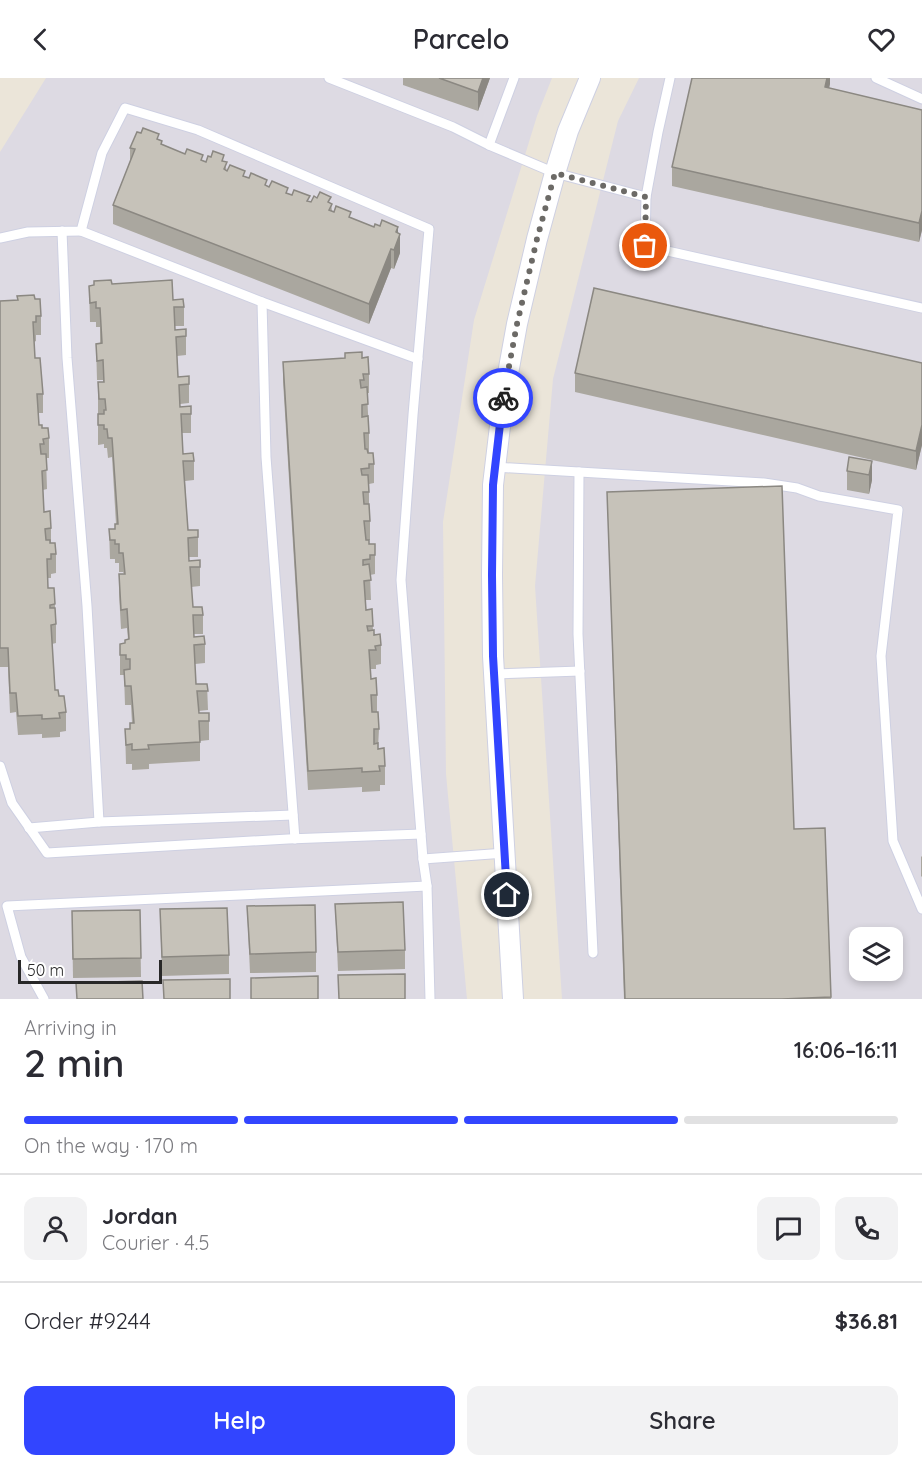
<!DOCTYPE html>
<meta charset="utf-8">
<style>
:root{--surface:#fff;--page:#f2f2f3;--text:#2b2b33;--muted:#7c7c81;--line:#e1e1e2;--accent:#3245ff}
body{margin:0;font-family:Quicksand,sans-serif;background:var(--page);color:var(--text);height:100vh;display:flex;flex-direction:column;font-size:22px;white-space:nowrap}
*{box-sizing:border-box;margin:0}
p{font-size:20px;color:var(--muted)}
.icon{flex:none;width:33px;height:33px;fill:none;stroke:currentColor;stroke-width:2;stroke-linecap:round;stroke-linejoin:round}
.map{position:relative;height:921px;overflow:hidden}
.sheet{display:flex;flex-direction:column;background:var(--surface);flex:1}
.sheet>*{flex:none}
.tools{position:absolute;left:849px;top:849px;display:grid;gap:12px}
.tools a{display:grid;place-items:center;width:54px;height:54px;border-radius:12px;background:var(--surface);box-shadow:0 3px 9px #0003;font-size:30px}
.scale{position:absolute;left:18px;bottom:15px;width:144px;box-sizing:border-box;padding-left:6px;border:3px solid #282828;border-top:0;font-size:16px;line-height:21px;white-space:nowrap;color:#282828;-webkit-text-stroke:4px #fff;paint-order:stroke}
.pin{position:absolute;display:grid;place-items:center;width:51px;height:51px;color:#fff;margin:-26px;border:3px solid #fff;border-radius:50%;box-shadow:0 2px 6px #0007}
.courier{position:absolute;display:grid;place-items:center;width:60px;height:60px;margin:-30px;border:4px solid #3245ff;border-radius:50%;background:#fff;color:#222;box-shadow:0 2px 8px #0007}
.summary em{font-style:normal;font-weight:600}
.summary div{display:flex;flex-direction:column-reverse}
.summary{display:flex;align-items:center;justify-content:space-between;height:102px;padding:0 24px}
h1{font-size:39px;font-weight:600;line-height:45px}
.bar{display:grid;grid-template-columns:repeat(4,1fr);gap:9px 6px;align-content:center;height:72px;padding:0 24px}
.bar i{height:8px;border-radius:4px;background:var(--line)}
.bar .selected{background:var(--accent)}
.bar p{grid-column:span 4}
.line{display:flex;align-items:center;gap:15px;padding:0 24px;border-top:2px solid var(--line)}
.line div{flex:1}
.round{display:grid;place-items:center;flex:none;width:63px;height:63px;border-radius:12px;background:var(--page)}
.action{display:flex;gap:12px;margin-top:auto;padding:12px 24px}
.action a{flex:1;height:69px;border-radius:12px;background:var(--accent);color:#fff;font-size:24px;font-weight:600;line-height:69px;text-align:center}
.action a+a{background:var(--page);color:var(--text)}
header{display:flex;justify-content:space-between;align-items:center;height:78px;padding:0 24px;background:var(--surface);font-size:27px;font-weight:600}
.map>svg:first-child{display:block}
</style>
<header><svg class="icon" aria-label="back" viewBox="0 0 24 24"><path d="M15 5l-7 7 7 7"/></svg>Parcelo<svg class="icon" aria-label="heart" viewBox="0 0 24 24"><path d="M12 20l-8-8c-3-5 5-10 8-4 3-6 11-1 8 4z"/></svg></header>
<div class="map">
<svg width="922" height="921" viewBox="0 0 922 921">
<rect width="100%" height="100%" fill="#ebe5d9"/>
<g fill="#dddae3" fill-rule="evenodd">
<path d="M46,0H552L537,38L474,242L443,444L446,696L467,921H0V74Z"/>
<path d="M639,0H922V921H562L535,508L553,301L618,43ZM860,860H892V892H860Z"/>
</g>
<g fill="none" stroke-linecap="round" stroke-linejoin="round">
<g stroke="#ced0e2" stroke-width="11">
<g id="service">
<path d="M329,0L453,49L489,67L555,95L646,119L658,54L670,0"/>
<path d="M876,0L922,21"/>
<path d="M489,67L514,0"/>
<path d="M646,119L645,168L922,230"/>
<path d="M62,153L67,280L87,528L99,744"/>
<path d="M81,153L262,224L266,379L295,761"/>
<path d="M0,160L28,154L81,153L102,75L125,30L198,52L429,151L413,337L401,502L423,781"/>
<path d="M262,224L418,281"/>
<path d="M495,389L764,405L797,410L819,418L898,432L881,578L893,763L922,831"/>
<path d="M579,394L578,556L593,875"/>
<path d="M494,596L580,593"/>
<path d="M0,688L12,725L47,775L288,761L421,756"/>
<path d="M29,750L99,744L293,737"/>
<path d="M427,808L430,921"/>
<path d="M44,921L21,879L7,828L427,808L423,781L505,775"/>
</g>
</g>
<g stroke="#ced0e2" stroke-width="22">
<path id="minor" d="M513,921L493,578L492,497L493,407L503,323L517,246L537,161L555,95L568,53L590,0"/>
</g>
<use href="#service" stroke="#fff" stroke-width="9"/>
<use href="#minor" stroke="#fff" stroke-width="20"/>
</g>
<g fill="#aaa79f">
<path d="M403,0H490L478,33L403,7Z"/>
<path d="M830,0L829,10L922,32V152L919,164L672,108V89Z"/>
<path d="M141,55L159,62L162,67L206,84L224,83L227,93L310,124L331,125L332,133L374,149L398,155L400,175L394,191L391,190L369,246L113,146V127L130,83V70Z"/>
<path d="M112,206L173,222L184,229V248H175V252L186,251V277L177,278L178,299L189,298V325L180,326V329L191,328V355H182L183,376L194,383V402L185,403L188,452L198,459V479H189V483L200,489V508L191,509L193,529L203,537V556H194V559L205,566V585L195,586L196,606H207L208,632L198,633L199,635L209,643V662L200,663V683L149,686V691L132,692V686H126L125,651H130L132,645L131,627H125L124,597H120V566L125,565L128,561L127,550L121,551L119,515V496H124L123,494H119V485H115V481H110L109,451H115L116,446L112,379L108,380L107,370H104V366L98,367V304H103V302H97L96,266L100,265V249H96V244H90L89,208Z"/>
<path d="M35,221L41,238V257H36V263L34,264L35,280L43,316V335H38L39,347L42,350L49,360V380H46L47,411L43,412L44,434L51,450V465L56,476V495L51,496V500H48V510H54L56,546V565L52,566L55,612L66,634V653L60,654V659L42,660V656L18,657L16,634L10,635L8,589H0V223Z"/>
<path d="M362,280L369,296V315H367L369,355V374H368L374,386V405L369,406V426L370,443V462H369V466L375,477V496L370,497L371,522H366V532L372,531L373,553L381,567V586L376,587V591H370L371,601L377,617V634L379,651L378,670L385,688V707H380V713L362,714V709L308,712L283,303V284Z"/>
<path d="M922,285V367L916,392L575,314V295Z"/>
<path d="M872,383V402L869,416L847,412V393Z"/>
<path d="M607,414L794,751L825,750L831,921H624Z"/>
<path d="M922,778V799L921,798V779Z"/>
<path d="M335,826L405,872V891L338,893Z"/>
<path d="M247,828L316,874V894L250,895Z"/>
<path d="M160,831L229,877V896L162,898Z"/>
<path d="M140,832L141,899L73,900L72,833Z"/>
</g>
<g fill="#8b8882">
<path d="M483,0H490L478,33V14Z"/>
<path d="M827,0H830V6L825,29V9Z"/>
<path d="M922,133V152L919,164V145Z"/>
<path d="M398,149V162L400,156V175L394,191V172L396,154Z"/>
<path d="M391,171V190L369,246V226Z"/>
<path d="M922,347V367L916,392V373Z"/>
<path d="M872,383V402L869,416V397Z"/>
</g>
<g fill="#c6c2b9" stroke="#8b8882" stroke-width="1.5">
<path d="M439,0H483L478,14Z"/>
<path d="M692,0H827L825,9L922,32V133L919,145L672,89Z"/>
<path d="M143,50L159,56L157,61L162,63L161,66L185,76L187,71L203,77L201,82L206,84L208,78L211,79L213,73L224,77L222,83L227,84L224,91L227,93L230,87L245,93L243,98L249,100L251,95L267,102L265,107L269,109L272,103L288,110L286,115L292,117L294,112L310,118L307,123L311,124L314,118L317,120L320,114L331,119L328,124L332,126L329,132L334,134L336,128L351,134L349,139L374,149L375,146L380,148L382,142L398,149L396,154L400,156L394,172L391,171L369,226L113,127L135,71L130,70L137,54L141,55Z"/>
<path d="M111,202L112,206L172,202L173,222L183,221L184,229H174L175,252L186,251V258L176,259L178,299L189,298V306L179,307L180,329L191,328V336H181L183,376L193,375L194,383H183L188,452H198V459L188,460L189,483L200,482V489H190L193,529H202L203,537H193L194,559L204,558L205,566L194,567L196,606H207L208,613H197L199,635H209V643H199L200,664L148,667L149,671L132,672V666L126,667L125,651H130V645H134L131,608H125L124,592L130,591V581H126V577H120V566L125,565V562L129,561L127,531L121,532L119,496H125L123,475H119V466H115V462H110L109,451H115V446H118L112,360H108L107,351H104V347H98V336H104V332H106L105,321H99L98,304H104L103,282L97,283L96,266L102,265L100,230H96V224L90,225L89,208L94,207V203Z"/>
<path d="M594,210L922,285V347L916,373L575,295Z"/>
<path d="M34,217L35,221H40L41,238H36V244H33L35,280H40L43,316H37L39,347H42V350H48L49,360L43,361L44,366H40L41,376H46L47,392L42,393L44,434L50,433L51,450L45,451L46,462H50V465H55L56,476H51V481H47L48,510H54L55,526L50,527V530H55L56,546L51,547L55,612H58L59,618H64L66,634L59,635L60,640L42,641V637L18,638L16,615H10L8,570H0V223L18,222L17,218Z"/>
<path d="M362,274V280L368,279L369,296H363L364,302H360L361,310L367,309L368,326L362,327V339L368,338L369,355H364L365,371H367L368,375H373L374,386H369V390L361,391L362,397H368L369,414H363L364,426H369L370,443H364L366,462H369V466H375V477H370V481L363,482V487L369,486L371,502L364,503L366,532L372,531L373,548H367L368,553L374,552V557L380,556L381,567L375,568L376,572H369L371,601L376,600L377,617H371L372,634H378L379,651H374V666L378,665V671L384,670L385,688H379L380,693L362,694V690L308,693L283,284L345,280V275Z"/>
<path d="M849,379L872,383L869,397L847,393Z"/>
<path d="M782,408L794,751L825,750L831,919L782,921H625L607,414Z"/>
<path d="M403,824L405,872L338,874L335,826Z"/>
<path d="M315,827L316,874L250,876L247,828Z"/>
<path d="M227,830L229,877L162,879L160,831Z"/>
<path d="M140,832L141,880L73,881L72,833Z"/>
<path d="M405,896V921H339L338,897Z"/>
<path d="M318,898V921H251V900Z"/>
<path d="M230,901V921H164L163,902Z"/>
<path d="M142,903L143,921H77L76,905Z"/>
</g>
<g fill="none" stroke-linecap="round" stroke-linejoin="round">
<path stroke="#6c6a66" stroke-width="6" stroke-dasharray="0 10.8" d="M503,320L517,246L537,161L555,95L646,119L645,168"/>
<path stroke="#3245ff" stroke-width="8" d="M503,320L493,407L492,497L493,578L507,817"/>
</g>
</svg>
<div class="tools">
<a><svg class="icon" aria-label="layers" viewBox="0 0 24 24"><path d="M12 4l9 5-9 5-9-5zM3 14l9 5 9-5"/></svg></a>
</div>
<div class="scale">50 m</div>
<div class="pin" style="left:645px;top:168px;background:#ea580c"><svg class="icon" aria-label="bag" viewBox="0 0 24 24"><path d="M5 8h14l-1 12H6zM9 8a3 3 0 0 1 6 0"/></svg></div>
<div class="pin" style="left:507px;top:817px;background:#1f2937"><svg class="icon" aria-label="home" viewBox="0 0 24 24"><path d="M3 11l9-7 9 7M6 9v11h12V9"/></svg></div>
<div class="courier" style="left:503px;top:320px"><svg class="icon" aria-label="bike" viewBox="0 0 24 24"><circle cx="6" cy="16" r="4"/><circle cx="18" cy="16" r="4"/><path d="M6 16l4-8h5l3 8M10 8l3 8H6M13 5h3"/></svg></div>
</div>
<section class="sheet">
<div class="summary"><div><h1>2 min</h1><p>Arriving in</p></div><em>16:06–16:11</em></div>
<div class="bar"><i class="selected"></i><i class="selected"></i><i class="selected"></i><i></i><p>On the way · 170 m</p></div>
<div class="line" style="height:108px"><a class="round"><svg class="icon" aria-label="person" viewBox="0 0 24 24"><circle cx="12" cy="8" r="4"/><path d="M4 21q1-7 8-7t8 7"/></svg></a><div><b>Jordan</b><p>Courier · 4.5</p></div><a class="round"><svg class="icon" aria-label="chat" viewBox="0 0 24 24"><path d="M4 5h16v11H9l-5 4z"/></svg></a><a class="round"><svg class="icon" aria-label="phone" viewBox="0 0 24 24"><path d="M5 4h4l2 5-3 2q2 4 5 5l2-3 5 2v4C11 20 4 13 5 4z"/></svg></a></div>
<div class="line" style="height:78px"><div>Order #9244</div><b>$36.81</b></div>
<div class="action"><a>Help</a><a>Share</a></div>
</section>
